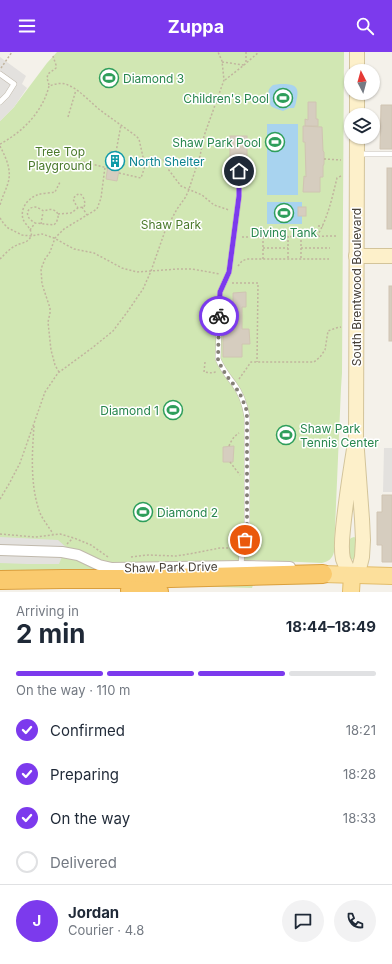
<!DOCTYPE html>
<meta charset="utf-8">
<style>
:root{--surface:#fff;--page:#f2f2f3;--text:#1f2937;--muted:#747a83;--line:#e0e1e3;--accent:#7c3aed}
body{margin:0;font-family:Inter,sans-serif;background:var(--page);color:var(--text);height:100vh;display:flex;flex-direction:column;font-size:15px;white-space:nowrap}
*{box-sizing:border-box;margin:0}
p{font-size:13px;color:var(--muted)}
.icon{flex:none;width:22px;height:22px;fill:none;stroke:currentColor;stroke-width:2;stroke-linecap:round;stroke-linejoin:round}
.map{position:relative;height:540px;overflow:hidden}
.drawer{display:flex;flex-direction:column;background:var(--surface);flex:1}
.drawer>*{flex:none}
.needle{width:26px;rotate:354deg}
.buttons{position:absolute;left:344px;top:12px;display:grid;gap:8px}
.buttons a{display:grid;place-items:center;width:36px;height:36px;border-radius:50%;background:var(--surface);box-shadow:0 1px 3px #0004;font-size:20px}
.pin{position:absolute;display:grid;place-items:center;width:34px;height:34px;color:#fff;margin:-17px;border:2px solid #fff;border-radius:50%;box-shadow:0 1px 4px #0007}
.courier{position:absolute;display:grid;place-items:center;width:40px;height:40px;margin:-20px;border:3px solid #7c3aed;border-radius:50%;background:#fff;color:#222;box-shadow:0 1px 5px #0007}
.headline em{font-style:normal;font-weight:700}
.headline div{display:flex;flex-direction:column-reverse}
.headline{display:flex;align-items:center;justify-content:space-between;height:68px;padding:0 16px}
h1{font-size:26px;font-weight:700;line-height:30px}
.bar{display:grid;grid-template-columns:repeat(4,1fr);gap:6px 4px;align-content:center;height:48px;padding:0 16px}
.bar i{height:5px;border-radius:3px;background:var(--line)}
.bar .selected{background:var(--accent)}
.bar p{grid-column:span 4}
.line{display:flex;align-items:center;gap:10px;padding:0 16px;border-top:1px solid var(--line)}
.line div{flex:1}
.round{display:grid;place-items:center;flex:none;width:42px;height:42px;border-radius:21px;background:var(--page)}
ol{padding:0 16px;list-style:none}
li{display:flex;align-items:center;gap:12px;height:44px}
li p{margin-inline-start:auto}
li .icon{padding:4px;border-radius:50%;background:var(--accent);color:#fff;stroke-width:4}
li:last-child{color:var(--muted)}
li i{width:22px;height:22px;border:2px solid var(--line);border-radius:50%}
header{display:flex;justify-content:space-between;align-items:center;height:52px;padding:0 16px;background:var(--accent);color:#fff;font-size:18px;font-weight:700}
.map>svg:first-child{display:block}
</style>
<header><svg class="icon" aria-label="menu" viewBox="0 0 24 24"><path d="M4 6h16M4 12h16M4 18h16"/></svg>Zuppa<svg class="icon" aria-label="search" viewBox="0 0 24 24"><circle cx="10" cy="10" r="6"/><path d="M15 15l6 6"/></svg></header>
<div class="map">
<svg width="392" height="540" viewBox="0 0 392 540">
<rect width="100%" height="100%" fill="#f4f1ea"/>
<g fill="#d1e7b3">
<path d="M57,0H344L342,321L341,336L334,500C332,507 329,509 322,511L252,508L87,512L98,518L0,520V69L14,55L47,11Z"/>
<path d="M354,485L356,486L357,488L356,508L349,507V488L351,486Z"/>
<path d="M322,530L320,532L253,533L252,536L183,534Z"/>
</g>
<g fill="#e3e1de">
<path d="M0,5L26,24L22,32L27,36L14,55L0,69Z"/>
<path d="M384,396H392V440H383Z"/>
<path d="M0,485L58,488L66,495L59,512H27L0,511Z"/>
</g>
<g fill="#a8d3ef">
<path d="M280,32C291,32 300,32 297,46C296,49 296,53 294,56H289L283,59C280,58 271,55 271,54C269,51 271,50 270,47C269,40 266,39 273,33Z"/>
<rect x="267" y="72" width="31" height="71"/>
<rect x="267" y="150" width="35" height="22"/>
</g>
<g fill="#d6cdbf" stroke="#d0c4b2">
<path d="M308,50H316V67H318V74H305V67L308,68Z"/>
<path d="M381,53H392V97H380Z"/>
<path d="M303,74L322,75L323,99L324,100V112L323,114V125H320V140H303L304,124L306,125L305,90H303Z"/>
<rect x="230" y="84" width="17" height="30"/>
<path d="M110,99L122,102L117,129L106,127Z"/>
<rect x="387" y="116" width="5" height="61"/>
<rect x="298" y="155" width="8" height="9"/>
<rect x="389" y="234" width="3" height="55"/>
<path d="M246,240V255H242V277H249L250,292H242V305H223V254H230V255H233V241Z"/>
<path d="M234,394L233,410H223V395Z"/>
<path d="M382,443H392V510H382V493H377V460H382Z"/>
</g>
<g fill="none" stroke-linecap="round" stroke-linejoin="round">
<g stroke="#c0b9ac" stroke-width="6">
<g id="lane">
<path d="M0,22L14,32L7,43L0,50"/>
<path d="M357,102H392"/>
<path d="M239,119V144L229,220L220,240L218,307C222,317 228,324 234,332C241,341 245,353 247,365V483L242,499L241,514"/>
</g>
</g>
<g stroke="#c0b9ac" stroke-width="12">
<path id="street" d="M0,498L62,500L78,503L99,513L112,516L241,514L290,515"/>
</g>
<g stroke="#d3c49a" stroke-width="16">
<g id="secondary">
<path d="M357,19V0"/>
<path d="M357,63V41"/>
<path d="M356,204H392"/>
<path d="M356,385C351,415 346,446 343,477C342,486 341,498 343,507C345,513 348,518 352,523L357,520L360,513L362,505L363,488L362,467L356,385L357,85"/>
</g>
</g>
<g stroke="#e2bc6a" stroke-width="18">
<g id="primary">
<path d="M323,522L392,524"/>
<path d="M351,540L352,523"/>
</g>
</g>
<g stroke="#da9f3d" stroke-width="20">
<g id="highway">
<path d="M0,528L63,527H133L323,522"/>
<path d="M130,538L159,540"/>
</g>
</g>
<g stroke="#c1b49e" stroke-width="1.5" stroke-dasharray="2 2" stroke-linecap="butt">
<path d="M246,0V11"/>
<path d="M222,10L244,13"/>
<path d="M1,16L12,0"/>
<path d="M225,28L244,13L259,0"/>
<path d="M49,33L47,26L48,22L56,16V13L53,4"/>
<path d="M68,65L76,38"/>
<path d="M0,92C23,80 43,59 49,34C55,32 62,30 68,33C80,38 90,50 100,58C112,67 124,75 136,84L139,87L143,105L148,111"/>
<path d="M0,94C6,106 12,118 8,131C6,138 2,145 0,153"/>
<path d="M116,100L121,73"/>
<path d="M324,107L341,108"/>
<path d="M83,110L108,116"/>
<path d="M119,121L141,126L145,114L149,110L155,106L162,107L165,109L168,117L181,134L202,143L214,153L229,158"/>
<path d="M82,155L87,163"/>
<path d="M58,162L71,161L78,156L84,155L85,152C84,144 80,137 73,147L76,153L78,156"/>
<path d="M0,166L4,172L8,176L22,183L31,184L42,182L54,186L74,197L94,201L122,216L137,220L178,217H192L220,222"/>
<path d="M41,172L43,160"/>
<path d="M318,174H323"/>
<path d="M30,178L35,171L54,173C63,163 56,154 44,159C41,158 38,155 35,155C30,155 26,159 28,164C29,167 32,169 35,171"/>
<path d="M288,184V207"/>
<path d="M301,184V206"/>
<path d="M317,184C328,166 332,146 337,126L341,124"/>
<path d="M242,185L336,184"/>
<path d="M263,185V207"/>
<path d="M263,196H288"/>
<path d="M301,196H330"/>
<path d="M0,207C5,202 10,196 17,193C21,191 27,191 30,186C35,179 25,173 23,167C20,157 27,147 37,143C42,141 50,141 55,140L60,130"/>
<path d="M238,214L242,209L247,207H329"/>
<path d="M232,231H258L257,310"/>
<path d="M205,310L204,320L213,321L217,319"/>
<path d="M59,320L55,313L51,298L48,270L50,261V256L42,232L41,217L45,207L50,200L55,186L64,177L97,157L101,146L105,115"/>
<path d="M239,327L251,310H314L320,305L325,298L328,279L336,276L341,275"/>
<path d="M34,374C32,402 30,434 40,461C43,468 49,475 53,482"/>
<path d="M229,394C231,389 234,384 239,381"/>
<path d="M230,410L240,423"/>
<path d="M0,447L9,432L20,411L45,340L58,321L92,296L113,279L128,259L143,237L151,219L165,179L177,157L185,146L188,140L200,104L204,84L224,28L222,9L218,0"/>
<path d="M0,482L35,485L60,482L74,486L91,493L108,505"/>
<path d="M67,492L73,486"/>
<path d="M131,505L148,503L176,504L189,502L220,496H236"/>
</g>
<use href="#lane" stroke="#fff" stroke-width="5"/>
<use href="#street" stroke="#fff" stroke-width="10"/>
<use href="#secondary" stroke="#fdf0ca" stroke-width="14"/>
<use href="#primary" stroke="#fcdf9b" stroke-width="16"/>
<use href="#highway" stroke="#faca6e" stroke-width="18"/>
</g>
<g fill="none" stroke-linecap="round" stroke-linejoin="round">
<path stroke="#847f76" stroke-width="4" stroke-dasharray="0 7.2" d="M219,264L218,308L221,314L226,323L234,333L240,342L246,356L247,365V482L245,488"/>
<path stroke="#7c3aed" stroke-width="5" d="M219,264L220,240L229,220L239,144V119"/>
</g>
<defs>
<g id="stadium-ring" transform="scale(1)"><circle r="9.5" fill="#fff" stroke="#2e9e5b" stroke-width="1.5"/><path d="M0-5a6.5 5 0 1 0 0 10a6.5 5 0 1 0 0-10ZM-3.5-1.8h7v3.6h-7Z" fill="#2e9e5b"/></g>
<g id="building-ring" transform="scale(1)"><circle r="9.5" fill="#fff" stroke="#0f9aa8" stroke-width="1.5"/><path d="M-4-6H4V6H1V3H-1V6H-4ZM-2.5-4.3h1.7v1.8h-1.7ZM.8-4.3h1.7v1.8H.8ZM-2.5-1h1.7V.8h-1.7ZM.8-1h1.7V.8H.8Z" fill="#0f9aa8"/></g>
</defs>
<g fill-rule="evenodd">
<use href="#stadium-ring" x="109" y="26"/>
<use href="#stadium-ring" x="283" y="46"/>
<use href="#stadium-ring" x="275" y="90"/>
<use href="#building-ring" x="115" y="109"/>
<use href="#stadium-ring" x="284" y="161"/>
<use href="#stadium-ring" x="173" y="358"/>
<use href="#stadium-ring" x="286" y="383"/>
<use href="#stadium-ring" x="143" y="460"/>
</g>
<g text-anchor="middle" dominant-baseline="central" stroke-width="3" stroke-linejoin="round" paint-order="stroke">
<g font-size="12" fill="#27864d" stroke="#fff" text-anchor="start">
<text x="123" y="26">Diamond 3</text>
<text x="269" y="46" text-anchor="end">Children's Pool</text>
<text x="261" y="90" text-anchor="end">Shaw Park Pool</text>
<text x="284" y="180" text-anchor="middle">Diving Tank</text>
<text x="159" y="358" text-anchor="end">Diamond 1</text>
<text x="300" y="376">Shaw Park<tspan x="300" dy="14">Tennis Center</tspan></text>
<text x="157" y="460">Diamond 2</text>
</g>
<g font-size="12" fill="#4a792b" stroke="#fff">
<text x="60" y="99">Tree Top<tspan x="60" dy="14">Playground</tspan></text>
<text x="171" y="172">Shaw Park</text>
</g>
<g font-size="12" fill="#0d838f" stroke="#fff" text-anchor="start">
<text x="129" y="109">North Shelter</text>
</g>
<g font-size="12" fill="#484138" stroke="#fff">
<text transform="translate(356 235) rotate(-90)">South Brentwood Boulevard</text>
<text transform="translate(171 515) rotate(-1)">Shaw Park Drive</text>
</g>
</g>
</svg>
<div class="buttons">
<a><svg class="needle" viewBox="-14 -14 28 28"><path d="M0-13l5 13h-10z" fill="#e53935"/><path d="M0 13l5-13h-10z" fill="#747a83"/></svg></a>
<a><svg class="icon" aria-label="layers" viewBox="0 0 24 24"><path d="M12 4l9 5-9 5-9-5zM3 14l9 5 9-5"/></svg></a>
</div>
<div class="pin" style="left:245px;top:488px;background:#ea580c"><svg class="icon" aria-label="bag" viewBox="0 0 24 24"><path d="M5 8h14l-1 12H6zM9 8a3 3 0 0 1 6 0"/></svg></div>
<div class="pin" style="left:239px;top:119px;background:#1f2937"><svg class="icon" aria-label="home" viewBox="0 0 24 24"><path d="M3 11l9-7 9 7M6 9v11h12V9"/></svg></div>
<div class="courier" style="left:219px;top:264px"><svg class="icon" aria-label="bike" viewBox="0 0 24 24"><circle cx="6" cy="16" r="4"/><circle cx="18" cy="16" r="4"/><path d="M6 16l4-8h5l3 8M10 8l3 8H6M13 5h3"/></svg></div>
</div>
<section class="drawer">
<div class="headline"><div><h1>2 min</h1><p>Arriving in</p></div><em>18:44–18:49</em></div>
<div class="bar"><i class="selected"></i><i class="selected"></i><i class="selected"></i><i></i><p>On the way · 110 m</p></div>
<ol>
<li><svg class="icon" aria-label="check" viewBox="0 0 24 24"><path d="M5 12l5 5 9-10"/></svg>Confirmed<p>18:21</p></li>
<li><svg class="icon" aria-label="check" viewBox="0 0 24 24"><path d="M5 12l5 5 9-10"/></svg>Preparing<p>18:28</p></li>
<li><svg class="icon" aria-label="check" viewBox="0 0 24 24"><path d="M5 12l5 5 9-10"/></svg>On the way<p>18:33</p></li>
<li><i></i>Delivered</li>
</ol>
<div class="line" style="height:72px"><b class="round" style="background:var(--accent);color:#fff">J</b><div><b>Jordan</b><p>Courier · 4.8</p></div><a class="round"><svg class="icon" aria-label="chat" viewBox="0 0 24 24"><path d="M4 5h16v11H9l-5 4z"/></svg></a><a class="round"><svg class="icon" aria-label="phone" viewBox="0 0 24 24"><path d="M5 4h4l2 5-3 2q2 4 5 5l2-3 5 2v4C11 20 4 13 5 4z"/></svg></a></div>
</section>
